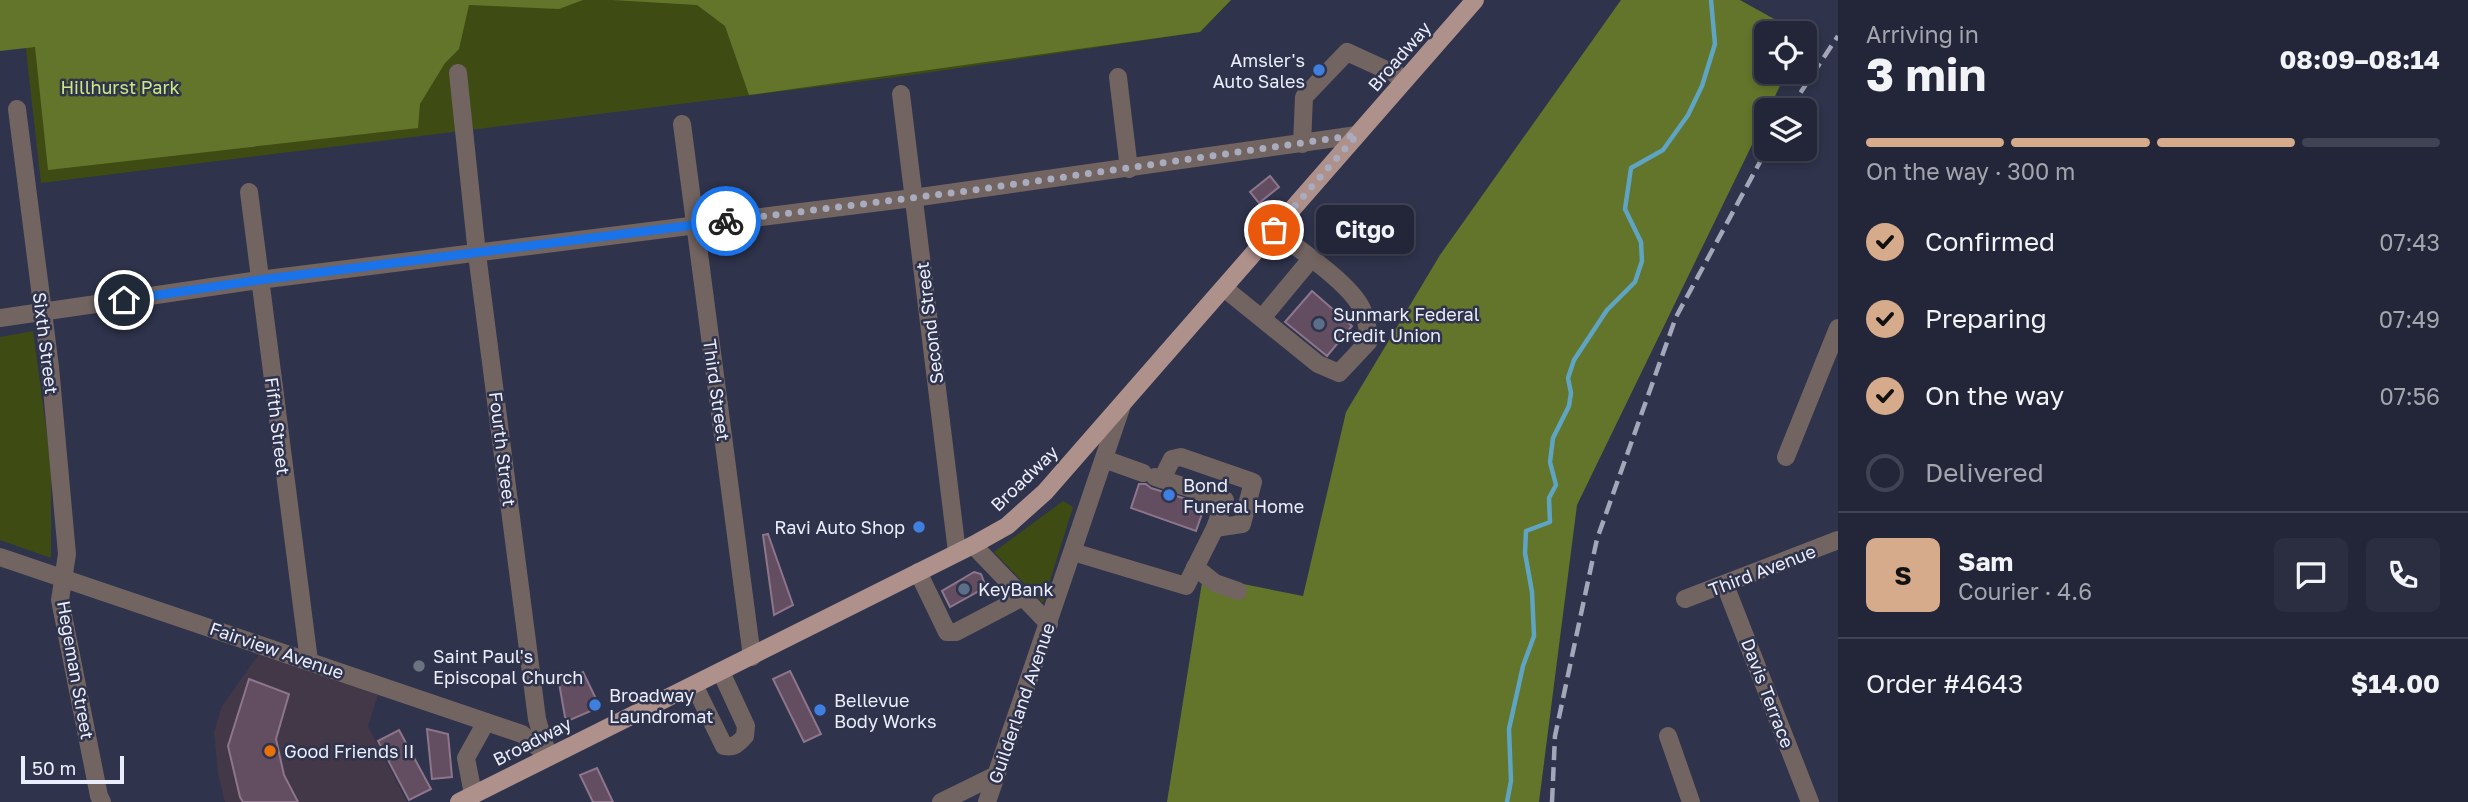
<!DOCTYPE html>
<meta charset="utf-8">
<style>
:root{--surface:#232638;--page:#2b2e40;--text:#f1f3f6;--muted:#a3a5ae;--line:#404353;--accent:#d6ab8b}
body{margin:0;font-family:"Golos Text",sans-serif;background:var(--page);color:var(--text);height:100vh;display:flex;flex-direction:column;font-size:26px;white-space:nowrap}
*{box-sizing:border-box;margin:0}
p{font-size:23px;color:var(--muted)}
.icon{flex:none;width:38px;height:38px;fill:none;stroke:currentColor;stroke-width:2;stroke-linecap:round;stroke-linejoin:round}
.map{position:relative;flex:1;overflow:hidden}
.details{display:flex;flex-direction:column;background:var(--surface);width:630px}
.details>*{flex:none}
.buttons{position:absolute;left:1754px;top:21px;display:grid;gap:14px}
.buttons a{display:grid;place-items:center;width:63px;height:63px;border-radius:10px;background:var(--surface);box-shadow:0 4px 10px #0003,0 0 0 2px var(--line);font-size:35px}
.scale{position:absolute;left:21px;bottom:18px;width:103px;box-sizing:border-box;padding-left:7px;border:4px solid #eaedfc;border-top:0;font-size:19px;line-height:24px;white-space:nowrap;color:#eaedfc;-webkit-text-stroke:5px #2f334b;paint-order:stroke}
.pin{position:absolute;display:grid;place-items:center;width:60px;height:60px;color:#fff;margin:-30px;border:4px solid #fff;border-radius:50%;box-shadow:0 2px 7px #0007}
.courier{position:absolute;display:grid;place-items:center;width:70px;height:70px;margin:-35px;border:5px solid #1a73e8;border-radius:50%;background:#fff;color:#222;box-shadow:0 2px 9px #0007}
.bubble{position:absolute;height:49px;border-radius:10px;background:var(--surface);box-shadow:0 4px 10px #0003,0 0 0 2px var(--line);font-size:23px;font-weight:700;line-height:49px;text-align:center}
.headline em{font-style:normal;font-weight:700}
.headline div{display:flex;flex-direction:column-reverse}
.headline{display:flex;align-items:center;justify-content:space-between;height:119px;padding:0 28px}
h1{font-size:46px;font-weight:700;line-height:52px}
.bar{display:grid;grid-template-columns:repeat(4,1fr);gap:10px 7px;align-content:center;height:84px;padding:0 28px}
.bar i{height:9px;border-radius:5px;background:var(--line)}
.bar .selected{background:var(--accent)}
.bar p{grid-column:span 4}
.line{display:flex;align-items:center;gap:18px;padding:0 28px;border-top:2px solid var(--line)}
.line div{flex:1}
.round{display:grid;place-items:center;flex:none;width:74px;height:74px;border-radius:10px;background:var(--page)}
ol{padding:0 28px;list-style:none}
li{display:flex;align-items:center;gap:21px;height:77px}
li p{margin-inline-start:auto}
li .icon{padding:7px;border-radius:50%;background:var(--accent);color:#111;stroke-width:4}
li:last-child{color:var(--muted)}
li i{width:38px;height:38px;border:4px solid var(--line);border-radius:50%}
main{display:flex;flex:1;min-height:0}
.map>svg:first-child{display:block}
</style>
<main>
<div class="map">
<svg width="1838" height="802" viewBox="0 0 1838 802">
<rect width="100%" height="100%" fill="#2f334b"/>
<path fill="#433847" d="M259,654L378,695L368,726L407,802H225L218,774L214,732L222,706Z"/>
<g fill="#3e4c14">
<path d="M0,0H1231L1200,32L905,76L41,183L25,41Z"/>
<path d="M33,331L51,465V558L0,540V337Z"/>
<path d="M1063,501L1073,507L1043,603L994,552Z"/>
</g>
<g fill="#62752a">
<path d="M0,0H583L559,9L469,5L459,49L445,63L420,104L418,128L48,170L35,47L0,51Z"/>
<path d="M612,0H1231L1200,32L749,95L725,26L697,5Z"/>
<path d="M1621,0H1740L1799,33H1766V72H1787L1768,110H1766V116L1577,505L1539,802H1167L1203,576L1303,596L1346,412L1440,255Z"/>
</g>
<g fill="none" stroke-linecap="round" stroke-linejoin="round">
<path stroke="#5fa4c3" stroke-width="4.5" d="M1507,802L1511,781L1509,729L1523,666L1534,636L1532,592L1525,553L1526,531L1550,522L1549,498L1556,485L1550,462L1553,438L1569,406L1571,393L1568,378L1574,360L1607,310L1635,282L1642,261L1641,242L1625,209L1631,168L1663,150L1688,115L1702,86L1715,44L1711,0"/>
</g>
<g fill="#634d61" stroke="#8d758b" stroke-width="2">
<path d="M1270,176L1279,187L1259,203L1250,192Z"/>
<path d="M1312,291L1352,326L1327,356L1285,322Z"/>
<path d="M1139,484H1146L1151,488L1205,505L1196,531L1131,508Z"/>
<path d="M768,534L793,605L774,615L763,535Z"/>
<path d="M974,572L981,574L986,587L950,607L942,591Z"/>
<path d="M790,671L821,734L804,742L773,679Z"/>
<path d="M583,672L600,707L570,720L565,717L559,683Z"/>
<path d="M249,679L289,694L276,739L284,775L298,802H243L240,797L228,746Z"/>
<path d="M427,729L448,734L452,777L432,779Z"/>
<path d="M399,730L431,789L409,800L378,741Z"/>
<path d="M597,768L613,802H593L580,775Z"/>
</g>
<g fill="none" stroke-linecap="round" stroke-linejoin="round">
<g stroke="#726461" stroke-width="18">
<path d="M458,73L477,254L537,719L548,756"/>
<path d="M1118,77L1129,169"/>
<path d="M901,94L957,552"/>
<path d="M17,109L50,367L67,554L60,600L99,796L102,802"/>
<path d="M682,124L752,657"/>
<path d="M1302,144L1304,97L1347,52L1406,79"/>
<path d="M249,192L309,661"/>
<path d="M1224,288L1318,364L1339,373L1369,341C1368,330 1367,319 1362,309C1350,283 1298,249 1274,230"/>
<path d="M0,318L259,280L913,198L1357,135"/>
<path d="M1262,318L1311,259"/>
<path d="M1786,457L1838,328"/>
<path d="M1104,459L1143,473"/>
<path d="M1162,479L1172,459L1181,457L1253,482L1242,524L1215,528"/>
<path d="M973,545L1049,624"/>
<path d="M1073,552L1186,586L1215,528L1225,500L1155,477"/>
<path d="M0,557L522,734L548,756"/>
<path d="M1195,567L1215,583L1238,591"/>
<path d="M918,572L947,632H956L1023,597"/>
<path d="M1725,585L1810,802"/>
<path d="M1685,599L1838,540"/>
<path d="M694,685L724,746C734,748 739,743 745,736L746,726L721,672"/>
<path d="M1668,736L1691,802"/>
<path d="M473,794L466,758L486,722"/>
<path d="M941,802L996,775"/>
<path d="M987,802L1122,405"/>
</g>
<path stroke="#af918c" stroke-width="18" d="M459,802L973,545L1007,526L1045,492L1475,0"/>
<g stroke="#a3a7b9" stroke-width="4.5" stroke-dasharray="14 7" stroke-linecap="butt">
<path d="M1789,110L1838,36"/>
<path d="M1552,802L1555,736L1597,539L1676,317L1767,149"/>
</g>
</g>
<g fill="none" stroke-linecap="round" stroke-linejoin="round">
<path stroke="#a9acbe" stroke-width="7" stroke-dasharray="0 12.6" d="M726,221L967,191L1357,135L1274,230"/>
<path stroke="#1a73e8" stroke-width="9" d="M124,300L259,280L726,221"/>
</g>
<g fill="#3f7fe0" stroke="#2f334b" stroke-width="2.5">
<circle cx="1319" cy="70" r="7"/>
<circle cx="1169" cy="495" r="7"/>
<circle cx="919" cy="527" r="7"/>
<circle cx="595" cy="705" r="7"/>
<circle cx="820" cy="710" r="7"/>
</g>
<g fill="#5c6f8a" stroke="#2f334b" stroke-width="2.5">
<circle cx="1319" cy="324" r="7"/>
<circle cx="964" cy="589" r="7"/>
</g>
<circle fill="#6b7280" stroke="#2f334b" stroke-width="2.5" cx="419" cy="666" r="7"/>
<circle fill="#e8710a" stroke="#2f334b" stroke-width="2.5" cx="270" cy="751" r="7"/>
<g text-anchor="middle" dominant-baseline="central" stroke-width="5" stroke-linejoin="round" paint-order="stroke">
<g font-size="18" fill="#eaedfc" stroke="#2f334b">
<text transform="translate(1399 56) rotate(-49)">Broadway</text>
<text transform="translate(929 323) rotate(-97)">Second Street</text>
<text transform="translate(46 343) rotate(83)">Sixth Street</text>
<text transform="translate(717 390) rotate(82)">Third Street</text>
<text transform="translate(278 426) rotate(83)">Fifth Street</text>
<text transform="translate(503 449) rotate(83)">Fourth Street</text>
<text transform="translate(1024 478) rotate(-44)">Broadway</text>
<text transform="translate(1762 570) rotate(-21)">Third Avenue</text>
<text transform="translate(277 650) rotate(19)">Fairview Avenue</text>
<text transform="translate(76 670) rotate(80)">Hegeman Street</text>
<text transform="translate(1768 693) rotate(69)">Davis Terrace</text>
<text transform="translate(1021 703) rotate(-71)">Guilderland Avenue</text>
<text transform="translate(532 741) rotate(-27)">Broadway</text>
</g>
<g font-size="18" fill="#eaedfc" stroke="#2f334b" text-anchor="start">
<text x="1305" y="60" text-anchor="end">Amsler's<tspan x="1305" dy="21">Auto Sales</tspan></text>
<text x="1333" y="314">Sunmark Federal<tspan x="1333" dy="21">Credit Union</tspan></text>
<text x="1183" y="485">Bond<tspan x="1183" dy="21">Funeral Home</tspan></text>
<text x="905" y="527" text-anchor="end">Ravi Auto Shop</text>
<text x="978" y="589">KeyBank</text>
<text x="433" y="656">Saint Paul's<tspan x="433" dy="21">Episcopal Church</tspan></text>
<text x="609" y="695">Broadway<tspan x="609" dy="21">Laundromat</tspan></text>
<text x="834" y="700">Bellevue<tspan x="834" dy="21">Body Works</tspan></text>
<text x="284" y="751">Good Friends II</text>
</g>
<g font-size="18" fill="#cce983" stroke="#2f334b">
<text x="120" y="87">Hillhurst Park</text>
</g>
</g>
</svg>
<div class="buttons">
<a><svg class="icon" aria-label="locate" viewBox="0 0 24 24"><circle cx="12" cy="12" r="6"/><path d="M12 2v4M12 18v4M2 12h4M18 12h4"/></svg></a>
<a><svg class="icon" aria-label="layers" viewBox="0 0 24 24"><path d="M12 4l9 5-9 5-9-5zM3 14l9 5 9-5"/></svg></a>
</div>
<div class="scale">50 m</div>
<div class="pin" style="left:1274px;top:230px;background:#ea580c"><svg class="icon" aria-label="bag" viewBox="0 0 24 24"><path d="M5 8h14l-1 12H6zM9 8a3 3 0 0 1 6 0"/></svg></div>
<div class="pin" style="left:124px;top:300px;background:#1f2937"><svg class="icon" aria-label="home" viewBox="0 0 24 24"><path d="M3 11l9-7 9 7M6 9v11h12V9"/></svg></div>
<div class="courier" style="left:726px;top:221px"><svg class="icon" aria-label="bike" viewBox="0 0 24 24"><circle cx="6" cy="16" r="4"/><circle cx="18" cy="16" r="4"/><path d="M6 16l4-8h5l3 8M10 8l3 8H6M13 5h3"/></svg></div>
<div class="bubble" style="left:1316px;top:205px;width:98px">Citgo</div>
</div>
<section class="details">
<div class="headline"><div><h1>3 min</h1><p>Arriving in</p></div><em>08:09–08:14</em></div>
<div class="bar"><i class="selected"></i><i class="selected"></i><i class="selected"></i><i></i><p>On the way · 300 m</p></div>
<ol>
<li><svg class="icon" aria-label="check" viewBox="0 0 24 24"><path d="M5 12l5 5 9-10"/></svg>Confirmed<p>07:43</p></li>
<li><svg class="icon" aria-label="check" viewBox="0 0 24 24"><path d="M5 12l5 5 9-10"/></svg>Preparing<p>07:49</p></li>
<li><svg class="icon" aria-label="check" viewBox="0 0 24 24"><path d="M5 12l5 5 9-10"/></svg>On the way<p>07:56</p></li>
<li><i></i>Delivered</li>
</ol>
<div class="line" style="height:126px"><b class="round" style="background:var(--accent);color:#111">S</b><div><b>Sam</b><p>Courier · 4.6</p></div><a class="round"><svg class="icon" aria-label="chat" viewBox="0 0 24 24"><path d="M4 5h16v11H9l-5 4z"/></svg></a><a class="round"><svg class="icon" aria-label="phone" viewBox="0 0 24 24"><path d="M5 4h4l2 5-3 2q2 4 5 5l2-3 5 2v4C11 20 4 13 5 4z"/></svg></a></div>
<div class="line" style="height:91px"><div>Order #4643</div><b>$14.00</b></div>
</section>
</main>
